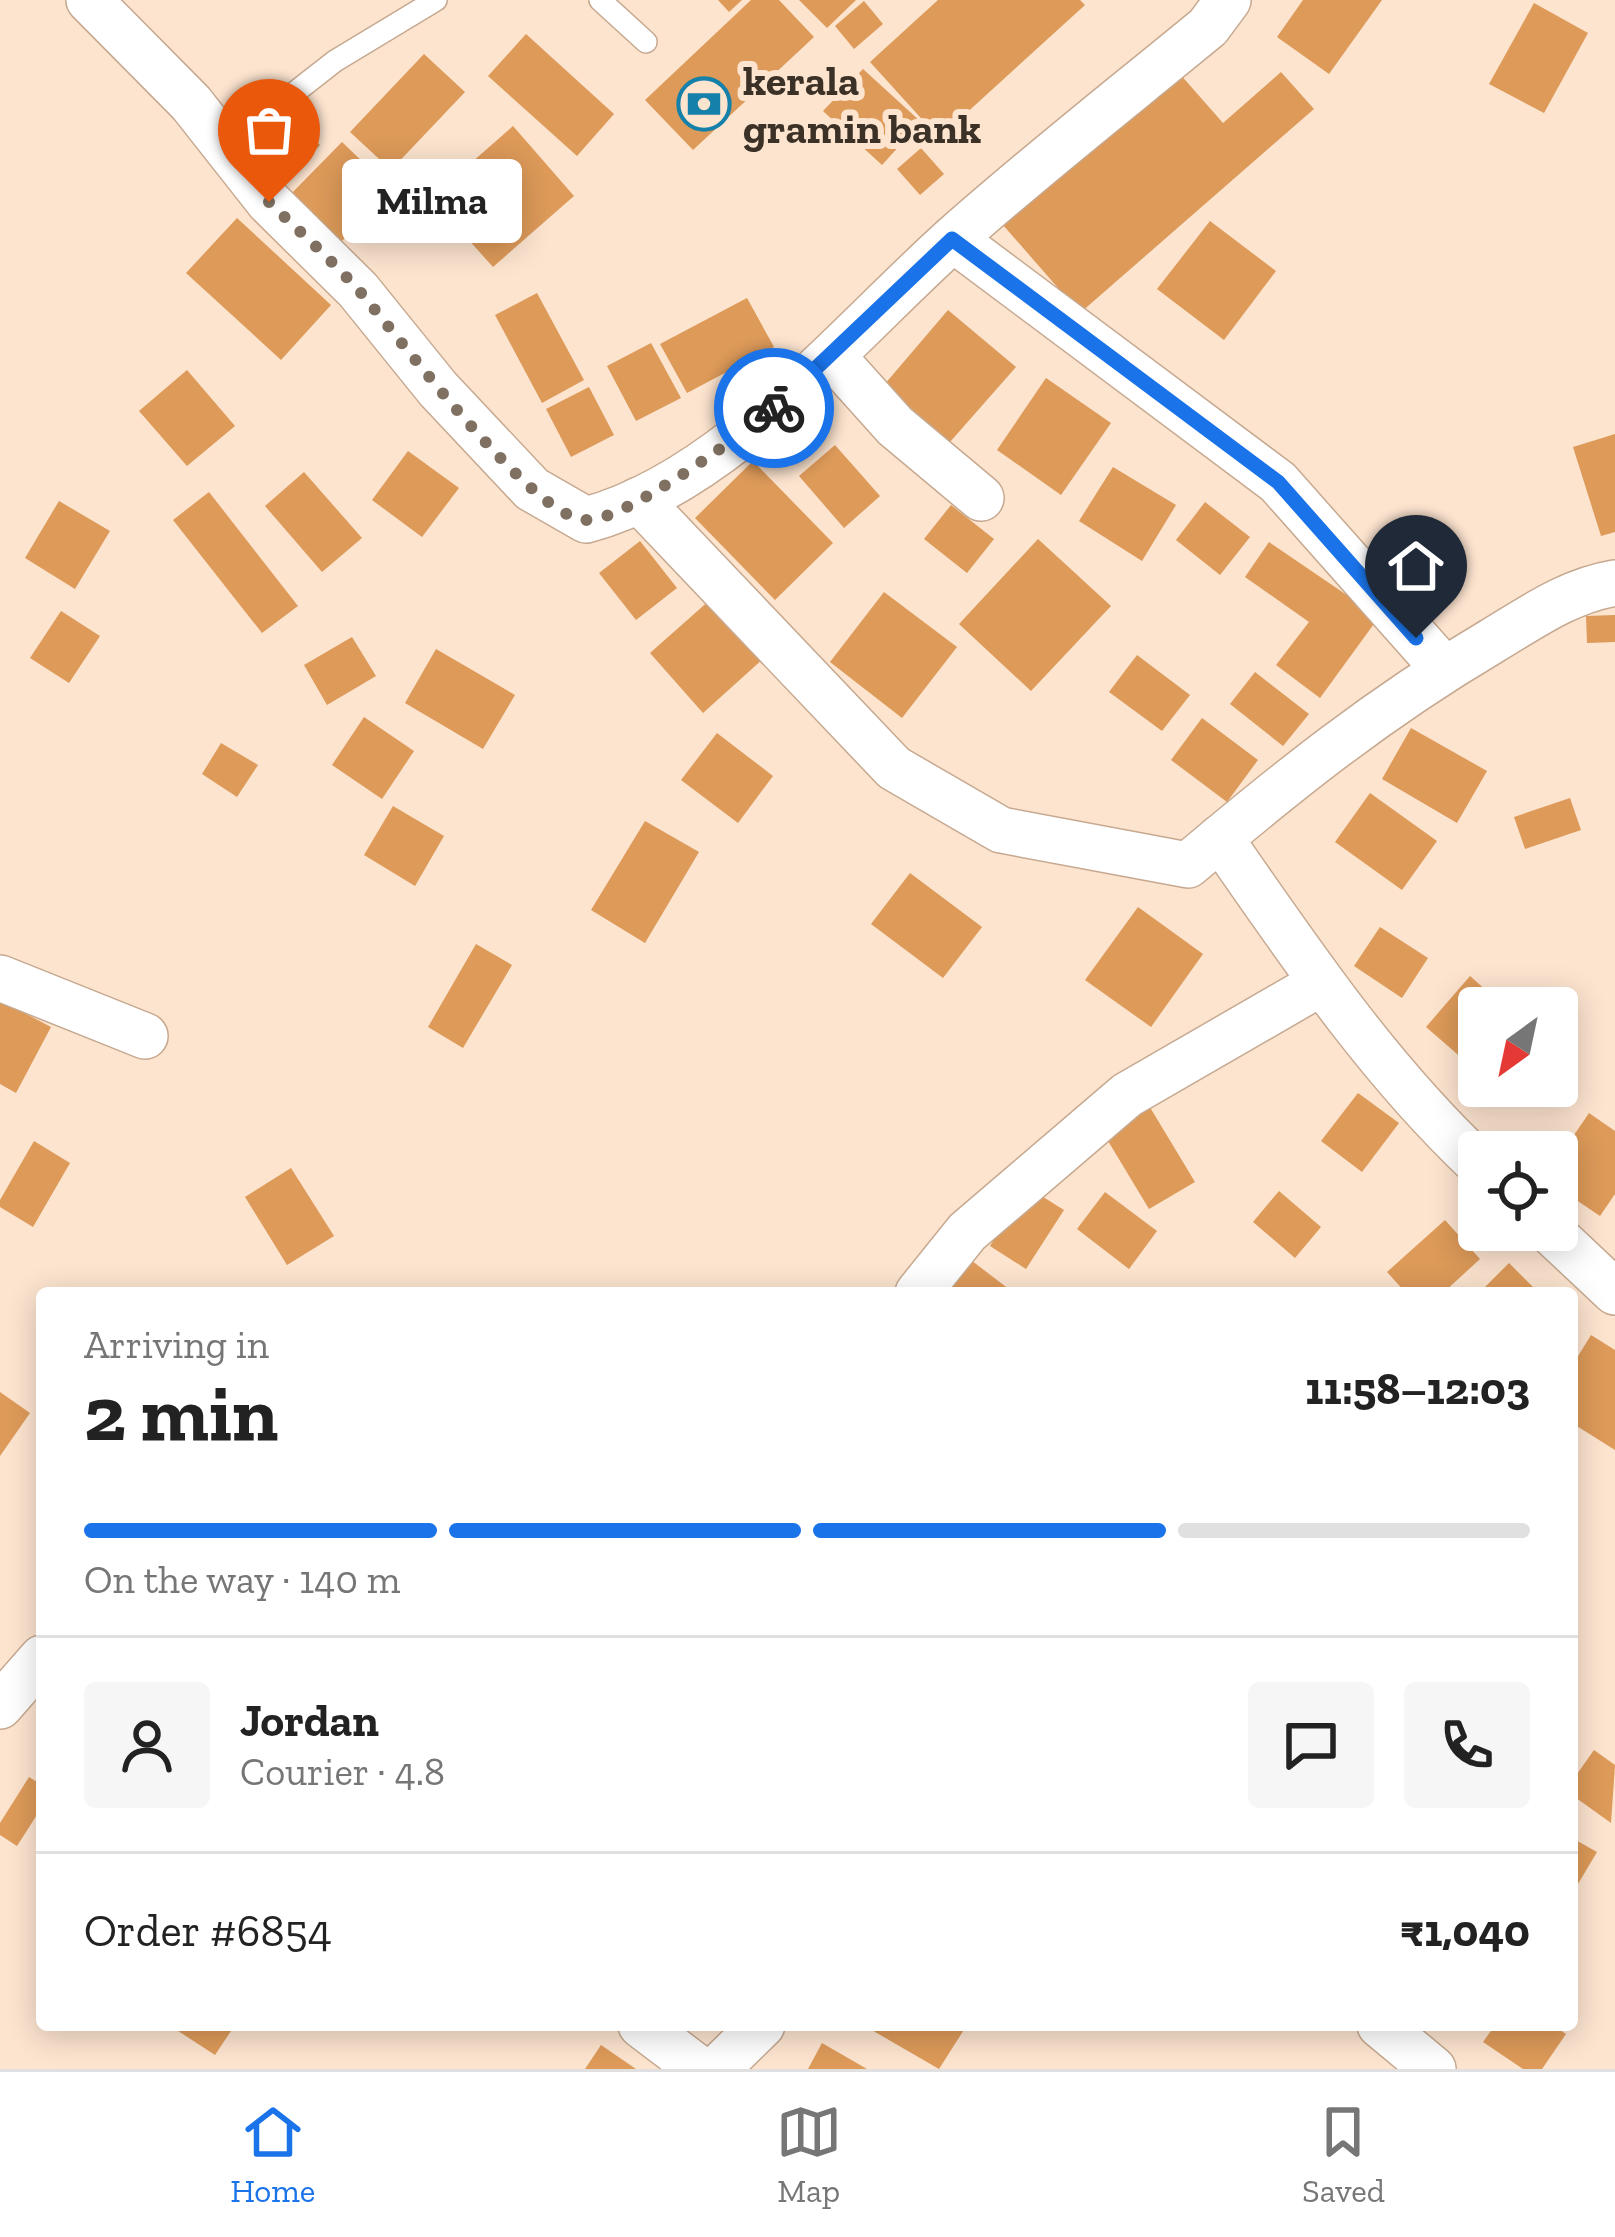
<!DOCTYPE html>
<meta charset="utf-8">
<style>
:root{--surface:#fff;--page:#f6f6f6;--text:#222;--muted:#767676;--line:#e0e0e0;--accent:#1a73e8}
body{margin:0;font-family:"Zilla Slab",serif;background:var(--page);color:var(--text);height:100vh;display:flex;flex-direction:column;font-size:45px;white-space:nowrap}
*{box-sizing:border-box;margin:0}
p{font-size:39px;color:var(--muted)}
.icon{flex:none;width:66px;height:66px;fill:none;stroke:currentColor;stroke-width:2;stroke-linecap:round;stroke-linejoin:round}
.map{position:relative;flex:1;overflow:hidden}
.drawer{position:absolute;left:36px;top:1287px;width:1542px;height:744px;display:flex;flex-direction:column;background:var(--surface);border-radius:12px;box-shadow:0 6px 30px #0003}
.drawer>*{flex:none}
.needle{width:78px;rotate:213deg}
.tools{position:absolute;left:1458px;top:987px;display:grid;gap:24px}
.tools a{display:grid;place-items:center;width:120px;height:120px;border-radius:12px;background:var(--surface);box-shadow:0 6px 30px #0003;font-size:60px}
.pin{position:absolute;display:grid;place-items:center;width:102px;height:102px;color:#fff;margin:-123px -51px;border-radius:50% 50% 50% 0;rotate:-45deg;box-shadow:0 0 12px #0007}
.pin .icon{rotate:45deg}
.courier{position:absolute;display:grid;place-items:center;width:120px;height:120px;margin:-60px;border:9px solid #1a73e8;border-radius:50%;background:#fff;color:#222;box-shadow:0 3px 15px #0007}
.bubble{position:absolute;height:84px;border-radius:12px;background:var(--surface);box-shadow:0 6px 30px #0003;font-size:39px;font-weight:700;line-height:84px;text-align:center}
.headline em{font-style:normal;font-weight:700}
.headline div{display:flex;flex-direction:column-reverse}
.headline{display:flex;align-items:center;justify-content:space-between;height:204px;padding:0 48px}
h1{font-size:78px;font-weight:700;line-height:90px}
.bar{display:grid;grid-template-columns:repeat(4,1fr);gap:18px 12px;align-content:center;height:144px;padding:0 48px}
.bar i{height:15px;border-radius:9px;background:var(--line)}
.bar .on{background:var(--accent)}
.bar p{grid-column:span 4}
.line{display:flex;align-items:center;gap:30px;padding:0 48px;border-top:3px solid var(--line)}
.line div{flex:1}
.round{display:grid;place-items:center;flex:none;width:126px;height:126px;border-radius:12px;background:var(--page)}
.dock{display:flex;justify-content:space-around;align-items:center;height:168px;border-top:3px solid var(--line);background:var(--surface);font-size:33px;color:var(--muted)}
.dock a{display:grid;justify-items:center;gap:6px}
.dock .on{color:var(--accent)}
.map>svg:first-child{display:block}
</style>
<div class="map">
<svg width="1615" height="2069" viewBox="0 0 1615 2069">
<rect width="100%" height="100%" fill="#fce4cf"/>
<g fill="#dd9a59">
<path d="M718,0H742L729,12Z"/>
<path d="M751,0H779L814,37L693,150L645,100Z"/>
<path d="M799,0H856L827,28Z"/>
<path d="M938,0H1080L1085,5L939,138L870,62Z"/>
<path d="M1303,0H1382L1329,74L1277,37Z"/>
<path d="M864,1L883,24L854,49L835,26Z"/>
<path d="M1534,3L1588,33L1544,113L1489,84Z"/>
<path d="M526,34L614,114L577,156L488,76Z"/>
<path d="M424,54L465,92L391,170L350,132Z"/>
<path d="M863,69L921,122L882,165L823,111Z"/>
<path d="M1281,72L1314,109L1080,313L1003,225L1179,73L1223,123Z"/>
<path d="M292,118L320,145L285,182L256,154Z"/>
<path d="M513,126L574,196L493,267L431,198Z"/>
<path d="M342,142L392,190L339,244L289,196Z"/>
<path d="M921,148L944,174L920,195L897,169Z"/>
<path d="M237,218L331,305L281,360L186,273Z"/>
<path d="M1210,221L1276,271L1224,340L1157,289Z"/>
<path d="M537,293L584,380L542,403L495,315Z"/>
<path d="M747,298L774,347L687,393L660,344Z"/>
<path d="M948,310L1016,367L950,442L884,385Z"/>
<path d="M651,343L681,398L636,421L607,366Z"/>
<path d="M187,370L235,426L187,466L139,411Z"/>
<path d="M1046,378L1111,423L1061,495L997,450Z"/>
<path d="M589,387L614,435L571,457L546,409Z"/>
<path d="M1615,434V532L1601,536L1573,447Z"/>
<path d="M835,445L880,496L844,528L799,476Z"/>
<path d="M408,451L459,488L422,537L372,500Z"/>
<path d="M753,461L833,543L775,600L695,518Z"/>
<path d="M1113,467L1176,505L1142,561L1079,521Z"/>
<path d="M304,472L362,538L322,572L265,506Z"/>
<path d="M209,492L298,606L262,633L173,520Z"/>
<path d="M59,501L110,531L75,589L25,558Z"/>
<path d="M1205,502L1250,537L1220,575L1176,540Z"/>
<path d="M951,505L994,539L967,573L924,539Z"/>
<path d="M1038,539L1111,606L1031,691L959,624Z"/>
<path d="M640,541L677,588L636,620L599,573Z"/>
<path d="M1269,542L1379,617L1320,698L1276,665L1309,622L1245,577Z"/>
<path d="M884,592L957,647L902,718L830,662Z"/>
<path d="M711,599L764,658L703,713L650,653Z"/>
<path d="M61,611L100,636L69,683L30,658Z"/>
<path d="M1615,615V642L1587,643L1586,616Z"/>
<path d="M352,637L376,676L327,705L304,665Z"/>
<path d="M436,649L515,695L483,749L405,703Z"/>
<path d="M1137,655L1190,695L1162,731L1109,692Z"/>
<path d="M1255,672L1309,714L1283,746L1230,704Z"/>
<path d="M364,717L414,751L382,799L332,765Z"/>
<path d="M1202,718L1258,760L1227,802L1171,760Z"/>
<path d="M1411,728L1487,771L1457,823L1382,779Z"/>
<path d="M717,733L773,776L738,823L681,780Z"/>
<path d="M221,743L258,765L237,797L202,774Z"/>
<path d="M1370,793L1437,841L1402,890L1335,842Z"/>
<path d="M1570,798L1581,830L1525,849L1514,817Z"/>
<path d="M393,806L444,836L415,886L364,855Z"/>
<path d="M645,821L699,852L645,943L591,910Z"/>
<path d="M910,873L982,927L943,978L871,924Z"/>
<path d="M1138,907L1203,954L1151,1027L1085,980Z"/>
<path d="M1380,927L1428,958L1402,998L1354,966Z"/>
<path d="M476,944L512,965L463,1048L428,1027Z"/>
<path d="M1470,976L1506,1008H1479V1073L1426,1027Z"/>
<path d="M0,1000L51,1027L16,1093L0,1084Z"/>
<path d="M1358,1093L1399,1123L1362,1172L1321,1141Z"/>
<path d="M1148,1104L1195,1182L1149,1209L1102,1131Z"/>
<path d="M1589,1113L1615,1131V1194L1600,1216L1557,1187V1160Z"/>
<path d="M34,1141L70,1163L33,1227L0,1207V1200Z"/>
<path d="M291,1168L334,1236L287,1265L245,1197Z"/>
<path d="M1027,1187L1064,1210L1026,1269L990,1246Z"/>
<path d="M1279,1191L1321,1227L1295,1258L1253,1222Z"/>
<path d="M1105,1192L1157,1231L1129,1269L1077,1229Z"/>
<path d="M1445,1220L1480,1259L1443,1293H1406L1387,1272Z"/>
<path d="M963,1254L1014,1293H933Z"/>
<path d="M1509,1263L1539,1293H1479Z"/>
<path d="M1591,1335L1615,1350V1450L1572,1423V1366Z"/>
<path d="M0,1392L30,1413L0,1456Z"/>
<path d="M1594,1750L1615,1765L1611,1823L1572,1795V1781Z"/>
<path d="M29,1777L42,1785V1807L17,1846L0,1835V1823Z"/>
<path d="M1572,1838L1597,1852L1572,1894Z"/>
<path d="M169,2025H235L215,2055Z"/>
<path d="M863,2025H967L939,2069Z"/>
<path d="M1495,2025H1553L1566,2034L1542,2069H1523L1483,2042Z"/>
<path d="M822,2043L867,2069H808Z"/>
<path d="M601,2045L636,2069H585Z"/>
</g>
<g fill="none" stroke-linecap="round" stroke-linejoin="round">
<g stroke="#c6a990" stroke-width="24">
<g id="service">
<path d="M600,0L646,42"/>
<path d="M225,147L335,61L436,0"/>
</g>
</g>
<g stroke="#c6a990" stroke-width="48">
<g id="minor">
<path d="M89,0L191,103L269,202L358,290L438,389L532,489L586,520C726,483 850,331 954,238C1036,165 1123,97 1208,27L1228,0"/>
<path d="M953,239L1278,482L1444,669"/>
<path d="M833,357L895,426L981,498"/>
<path d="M639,500L894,768L1001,830L1188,865C1289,780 1377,709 1492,641C1532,617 1568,591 1615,583"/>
<path d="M1220,838C1300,953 1377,1068 1479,1164"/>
<path d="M0,978L145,1036"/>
<path d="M1549,1230L1615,1292"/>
<path d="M918,1293L967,1232L1127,1095L1321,983"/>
<path d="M0,1706L42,1658"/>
<path d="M641,2025L699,2069"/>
<path d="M1380,2025L1433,2069"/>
<path d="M717,2069L762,2025"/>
</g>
</g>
<use href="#service" stroke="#fff" stroke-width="21"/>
<use href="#minor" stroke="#fff" stroke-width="45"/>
</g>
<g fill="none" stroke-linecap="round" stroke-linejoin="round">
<path stroke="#7f7061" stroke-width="12" stroke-dasharray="0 21.6" d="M269,202C300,232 333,261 361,293C399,337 532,517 585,520C622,523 743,434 774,408"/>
<path stroke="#1a73e8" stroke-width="15" d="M774,408L952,239L1278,482L1416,638"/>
</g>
<defs>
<g id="bank-ring" transform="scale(2.7)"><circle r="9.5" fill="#fce4cf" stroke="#1580a9" stroke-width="1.5"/><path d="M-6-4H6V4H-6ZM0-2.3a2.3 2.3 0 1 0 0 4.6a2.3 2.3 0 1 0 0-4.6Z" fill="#1580a9"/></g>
</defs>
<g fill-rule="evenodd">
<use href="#bank-ring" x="704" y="104"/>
</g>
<g text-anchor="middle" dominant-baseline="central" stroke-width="12" stroke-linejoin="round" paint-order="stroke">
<g font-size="42" font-weight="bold" fill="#3c3126" stroke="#fce4cf" text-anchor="start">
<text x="743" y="80">kerala<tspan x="743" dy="48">gramin bank</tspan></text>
</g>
</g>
</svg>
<div class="tools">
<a><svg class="needle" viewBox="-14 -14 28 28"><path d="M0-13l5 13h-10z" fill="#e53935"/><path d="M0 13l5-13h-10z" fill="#767676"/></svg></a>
<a><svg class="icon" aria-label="locate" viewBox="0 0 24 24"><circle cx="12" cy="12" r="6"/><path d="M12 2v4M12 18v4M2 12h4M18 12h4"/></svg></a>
</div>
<div class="pin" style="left:269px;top:202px;background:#ea580c"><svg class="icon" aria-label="bag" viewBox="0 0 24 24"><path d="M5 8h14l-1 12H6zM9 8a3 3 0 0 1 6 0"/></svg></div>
<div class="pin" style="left:1416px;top:638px;background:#1f2937"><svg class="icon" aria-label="home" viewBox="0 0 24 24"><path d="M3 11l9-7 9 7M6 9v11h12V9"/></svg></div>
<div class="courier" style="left:774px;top:408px"><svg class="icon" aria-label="bike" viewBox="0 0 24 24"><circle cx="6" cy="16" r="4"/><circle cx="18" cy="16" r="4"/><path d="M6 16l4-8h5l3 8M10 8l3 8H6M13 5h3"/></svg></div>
<div class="bubble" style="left:342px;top:159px;width:180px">Milma</div>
<section class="drawer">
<div class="headline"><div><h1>2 min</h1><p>Arriving in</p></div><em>11:58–12:03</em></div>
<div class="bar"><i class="on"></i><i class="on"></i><i class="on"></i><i></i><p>On the way · 140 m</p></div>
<div class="line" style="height:216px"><a class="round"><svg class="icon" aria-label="person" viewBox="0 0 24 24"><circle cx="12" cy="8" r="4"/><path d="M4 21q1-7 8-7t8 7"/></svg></a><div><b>Jordan</b><p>Courier · 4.8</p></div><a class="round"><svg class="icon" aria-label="chat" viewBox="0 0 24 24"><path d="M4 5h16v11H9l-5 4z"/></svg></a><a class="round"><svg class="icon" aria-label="phone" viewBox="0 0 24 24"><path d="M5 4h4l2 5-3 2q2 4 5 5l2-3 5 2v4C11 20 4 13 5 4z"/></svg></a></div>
<div class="line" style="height:156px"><div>Order #6854</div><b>₹1,040</b></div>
</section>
</div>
<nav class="dock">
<a class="on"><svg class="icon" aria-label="home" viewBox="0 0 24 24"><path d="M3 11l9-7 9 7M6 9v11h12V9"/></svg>Home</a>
<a><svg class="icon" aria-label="map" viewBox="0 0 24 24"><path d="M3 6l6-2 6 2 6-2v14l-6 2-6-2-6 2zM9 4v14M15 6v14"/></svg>Map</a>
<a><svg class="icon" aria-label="saved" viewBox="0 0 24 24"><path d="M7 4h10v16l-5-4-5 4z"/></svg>Saved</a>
</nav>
